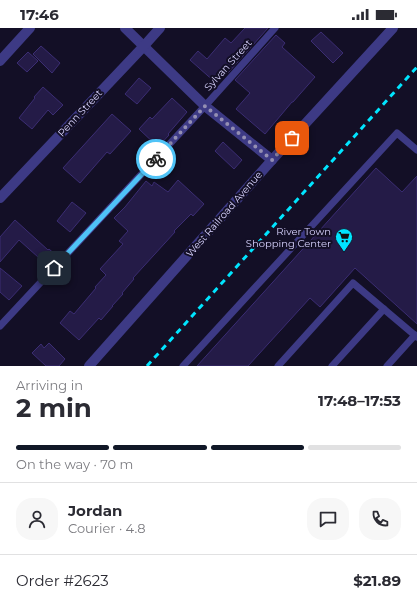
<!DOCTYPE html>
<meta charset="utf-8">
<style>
:root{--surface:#fff;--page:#f7f7f7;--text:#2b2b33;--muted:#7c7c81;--line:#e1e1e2;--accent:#111827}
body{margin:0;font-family:Montserrat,sans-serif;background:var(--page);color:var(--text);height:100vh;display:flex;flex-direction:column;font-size:15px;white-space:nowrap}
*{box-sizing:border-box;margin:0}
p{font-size:13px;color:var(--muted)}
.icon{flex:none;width:22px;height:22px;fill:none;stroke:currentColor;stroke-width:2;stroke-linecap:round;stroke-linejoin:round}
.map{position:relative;height:338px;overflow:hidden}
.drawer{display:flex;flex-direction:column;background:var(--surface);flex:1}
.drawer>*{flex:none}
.pin{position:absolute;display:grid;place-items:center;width:34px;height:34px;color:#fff;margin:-17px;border-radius:8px;box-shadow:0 2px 6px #0006}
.courier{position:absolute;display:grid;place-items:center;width:40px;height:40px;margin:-20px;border:3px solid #4fc3f7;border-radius:50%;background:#fff;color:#222;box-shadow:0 1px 5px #0007}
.overview em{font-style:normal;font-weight:700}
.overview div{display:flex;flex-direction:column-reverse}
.overview{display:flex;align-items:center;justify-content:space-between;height:68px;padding:0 16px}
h1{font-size:26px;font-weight:700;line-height:30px}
.bar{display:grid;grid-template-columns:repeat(4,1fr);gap:6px 4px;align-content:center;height:48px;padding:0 16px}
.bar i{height:5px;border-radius:3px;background:var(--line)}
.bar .selected{background:var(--accent)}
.bar p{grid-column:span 4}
.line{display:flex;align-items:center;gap:10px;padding:0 16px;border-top:1px solid var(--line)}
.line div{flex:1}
.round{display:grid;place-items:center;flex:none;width:42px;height:42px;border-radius:16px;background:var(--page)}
.status{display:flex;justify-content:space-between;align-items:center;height:28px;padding:0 20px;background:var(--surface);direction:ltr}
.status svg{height:11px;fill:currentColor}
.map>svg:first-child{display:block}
</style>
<div class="status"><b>17:46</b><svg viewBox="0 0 49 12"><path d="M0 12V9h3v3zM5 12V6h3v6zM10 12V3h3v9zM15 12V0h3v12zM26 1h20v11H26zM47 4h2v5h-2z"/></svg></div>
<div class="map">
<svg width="417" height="338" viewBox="0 0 417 338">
<rect width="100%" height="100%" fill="#130f26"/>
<g fill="#241b47" stroke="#3b2d73">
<path d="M245,0H268L228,45L226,43L216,55L190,32L198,23L207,31L225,10L231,15Z"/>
<path d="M321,4L343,25L333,35L311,13Z"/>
<path d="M276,7L285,15L282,19L315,49L293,74H292L265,106L236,81L250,65L235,52Z"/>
<path d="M41,18L60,35L52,45L33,26Z"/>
<path d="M28,24L38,33L27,44L17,35Z"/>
<path d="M139,50L151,60L137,76L125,66Z"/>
<path d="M43,59L63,77L53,87L48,82L32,101L19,90L35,70L34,69Z"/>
<path d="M172,70L187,84L168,106L169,107L158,119L139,101L150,89L152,91Z"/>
<path d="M112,86L131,103L110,126L107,124L80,155L63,140Z"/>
<path d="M223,114L242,132L234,141L215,123Z"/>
<path d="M376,140L402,164L417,148V296L355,240L320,279L310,270L248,338H197Z"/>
<path d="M178,152L204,176L193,188L191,186L174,203L175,204L133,250L134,251L122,265L123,266L112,278H113L101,292L99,290L79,312L60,295L70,283L74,286L96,260L95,259L106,247L100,241L123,216L119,213L128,203L114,190L125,179L146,153L152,158L154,154L168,164Z"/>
<path d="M72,174L86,185L70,204L57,193Z"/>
<path d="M15,192L48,222L49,221L57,228L48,238L19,212L0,234V209Z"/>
<path d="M0,240L22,258L9,272L0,264Z"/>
<path d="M49,315L65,331L59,338H46L32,325L41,316L44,320Z"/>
</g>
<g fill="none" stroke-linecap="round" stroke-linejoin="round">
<g stroke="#3d3a85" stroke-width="7">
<path d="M0,298L205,78L275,0"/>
<path d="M183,338L397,105L417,122"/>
<path d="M278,338L353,255L417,309"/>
<path d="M332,338L384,281"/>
<path d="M387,338L415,307"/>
</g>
<g stroke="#3d3a85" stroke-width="10">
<path d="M125,0L205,78L272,132"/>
<path d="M0,33L30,0"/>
<path d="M0,170L143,19L160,0"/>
<path d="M89,338L272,132L393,0"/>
</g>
<path stroke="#00e5ff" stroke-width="3" stroke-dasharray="6 5" stroke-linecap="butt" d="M147,338L417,39"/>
</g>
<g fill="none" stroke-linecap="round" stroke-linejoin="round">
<path stroke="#948fb3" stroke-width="4" stroke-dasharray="0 7.2" d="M156,131L205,78L272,132L292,110"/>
<path stroke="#4fc3f7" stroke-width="5" d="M54,240L156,131"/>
</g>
<defs>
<g id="supermarket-pin" transform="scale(0.9)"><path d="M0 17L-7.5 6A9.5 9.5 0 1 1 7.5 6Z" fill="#00e5ff" stroke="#130f26"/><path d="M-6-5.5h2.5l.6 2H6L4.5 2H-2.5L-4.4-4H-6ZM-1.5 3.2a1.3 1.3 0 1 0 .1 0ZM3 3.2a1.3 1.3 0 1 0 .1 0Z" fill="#111"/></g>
</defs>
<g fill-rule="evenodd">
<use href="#supermarket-pin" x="344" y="209"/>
</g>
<g text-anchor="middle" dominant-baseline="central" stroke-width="4" stroke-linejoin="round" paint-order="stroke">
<g font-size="10" fill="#d9d4ff" stroke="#130f26">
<text transform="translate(228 37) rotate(-48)">Sylvan Street</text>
<text transform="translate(80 85) rotate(-47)">Penn Street</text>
<text transform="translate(224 186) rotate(-49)">West Railroad Avenue</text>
</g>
<g font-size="10" fill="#d9d4ff" stroke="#130f26" text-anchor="end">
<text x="331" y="203">River Town<tspan x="331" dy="12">Shopping Center</tspan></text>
</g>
</g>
</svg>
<div class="pin" style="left:292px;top:110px;background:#ea580c"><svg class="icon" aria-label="bag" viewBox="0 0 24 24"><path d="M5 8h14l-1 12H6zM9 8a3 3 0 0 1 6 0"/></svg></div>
<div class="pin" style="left:54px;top:240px;background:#1f2937"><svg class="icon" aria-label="home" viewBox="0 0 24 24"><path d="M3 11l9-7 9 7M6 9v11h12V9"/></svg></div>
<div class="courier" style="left:156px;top:131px"><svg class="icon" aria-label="bike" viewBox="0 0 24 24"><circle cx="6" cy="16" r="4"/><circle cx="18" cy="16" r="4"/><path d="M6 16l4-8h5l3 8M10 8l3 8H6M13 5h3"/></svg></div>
</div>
<section class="drawer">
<div class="overview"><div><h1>2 min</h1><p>Arriving in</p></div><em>17:48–17:53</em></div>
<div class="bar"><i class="selected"></i><i class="selected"></i><i class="selected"></i><i></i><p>On the way · 70 m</p></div>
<div class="line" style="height:72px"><a class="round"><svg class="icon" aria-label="person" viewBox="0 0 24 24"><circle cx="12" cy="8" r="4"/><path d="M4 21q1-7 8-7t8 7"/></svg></a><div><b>Jordan</b><p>Courier · 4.8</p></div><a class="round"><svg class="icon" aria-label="chat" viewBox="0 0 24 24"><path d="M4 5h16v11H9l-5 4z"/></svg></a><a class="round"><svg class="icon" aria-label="phone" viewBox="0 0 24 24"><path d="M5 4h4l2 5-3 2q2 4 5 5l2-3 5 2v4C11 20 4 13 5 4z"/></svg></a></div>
<div class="line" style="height:52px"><div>Order #2623</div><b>$21.89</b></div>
</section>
